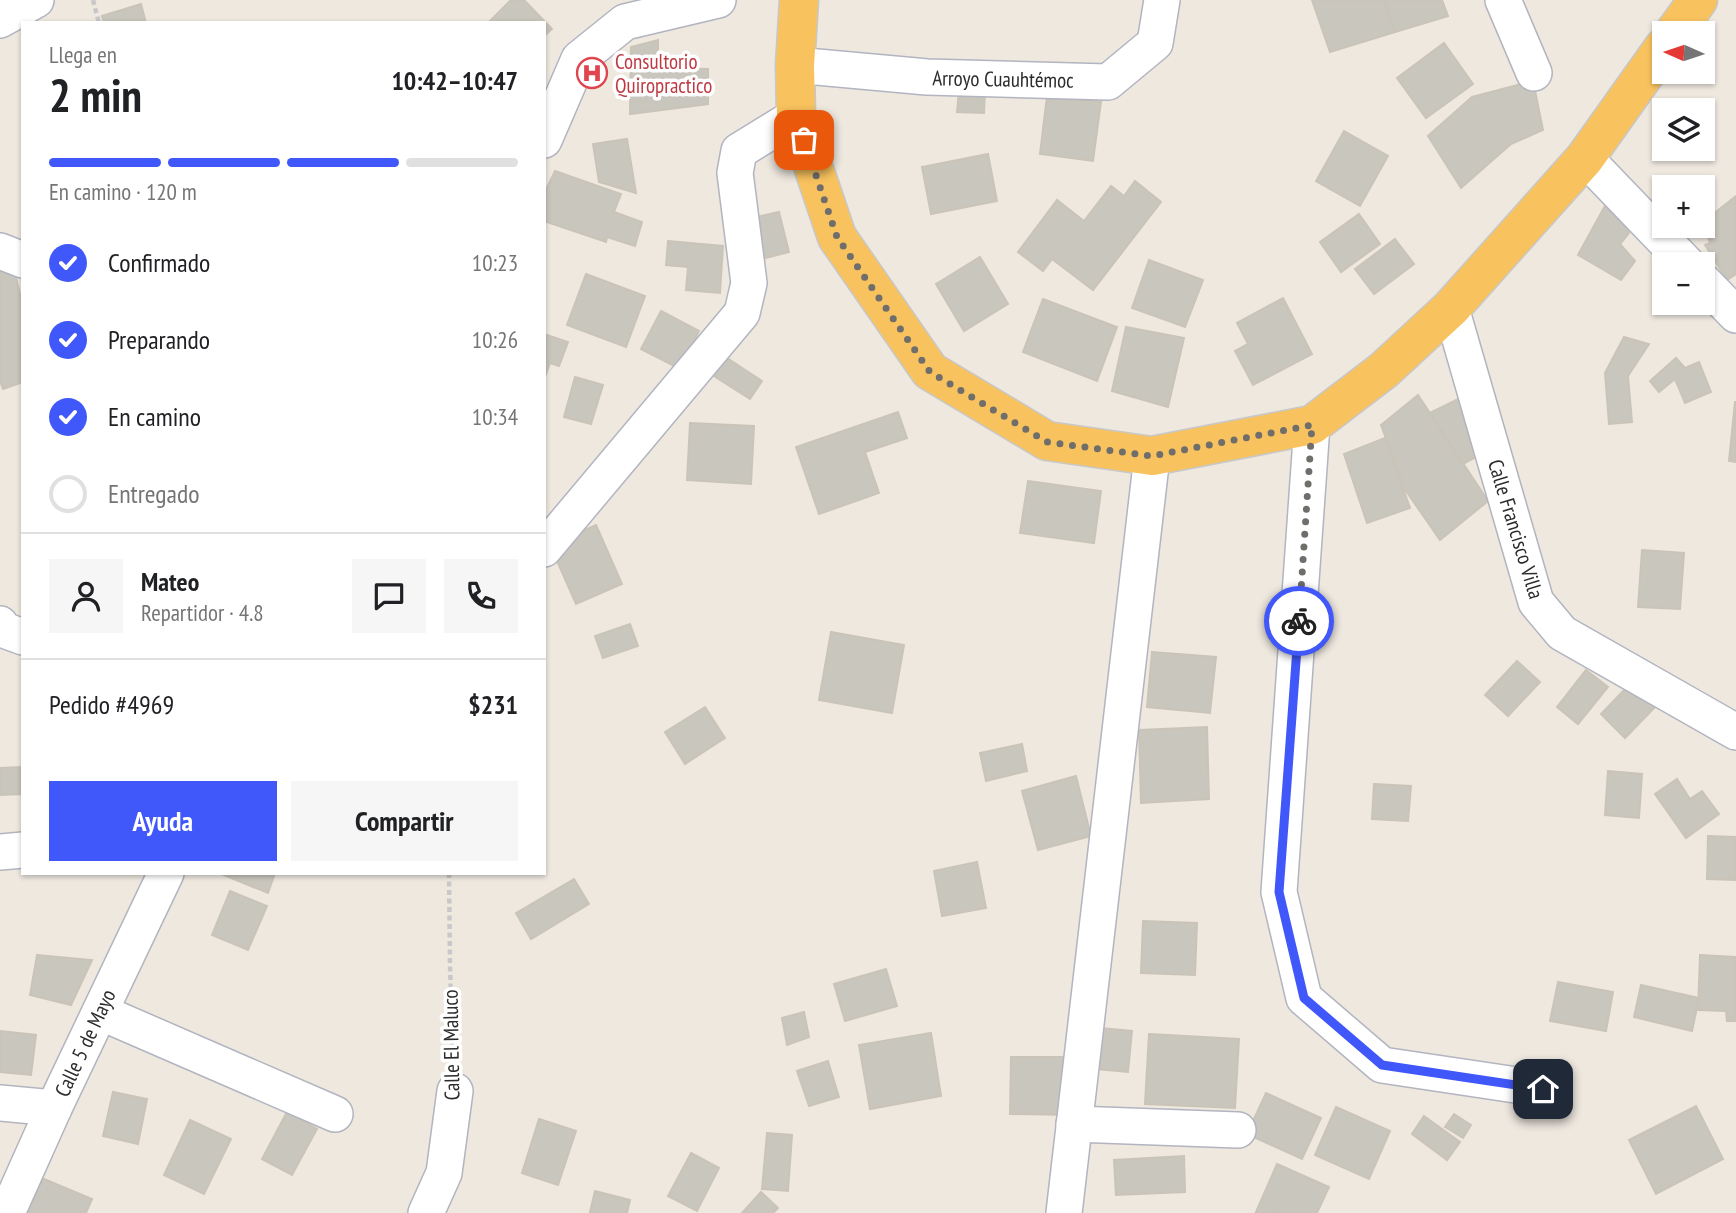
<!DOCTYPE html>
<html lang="es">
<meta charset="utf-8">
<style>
:root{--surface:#fff;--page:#f6f6f6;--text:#202124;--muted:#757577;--line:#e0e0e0;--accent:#4057fa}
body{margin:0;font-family:"PT Sans Narrow",sans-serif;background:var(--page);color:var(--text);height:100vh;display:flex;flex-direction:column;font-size:26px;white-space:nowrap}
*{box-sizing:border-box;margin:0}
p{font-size:23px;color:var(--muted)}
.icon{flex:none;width:38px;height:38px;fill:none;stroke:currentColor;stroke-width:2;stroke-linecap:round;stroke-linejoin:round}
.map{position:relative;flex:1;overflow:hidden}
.drawer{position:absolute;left:21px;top:21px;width:525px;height:854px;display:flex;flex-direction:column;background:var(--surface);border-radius:0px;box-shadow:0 2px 5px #0004}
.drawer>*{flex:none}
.needle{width:46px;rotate:273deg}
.tools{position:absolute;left:1652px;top:21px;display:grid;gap:14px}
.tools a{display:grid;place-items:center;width:63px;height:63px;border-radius:0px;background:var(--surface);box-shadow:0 2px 5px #0004;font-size:35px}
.pin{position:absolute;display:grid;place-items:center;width:60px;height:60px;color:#fff;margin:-30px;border-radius:14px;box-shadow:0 4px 10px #0006}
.courier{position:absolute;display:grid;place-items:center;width:70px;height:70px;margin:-35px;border:5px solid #4057fa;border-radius:50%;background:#fff;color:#222;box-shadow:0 2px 9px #0007}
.headline em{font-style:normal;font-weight:700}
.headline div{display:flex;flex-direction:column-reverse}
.headline{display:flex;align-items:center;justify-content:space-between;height:119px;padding:0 28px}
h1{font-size:46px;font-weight:700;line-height:52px}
.bar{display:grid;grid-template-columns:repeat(4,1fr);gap:10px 7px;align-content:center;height:84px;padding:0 28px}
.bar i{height:9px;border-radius:5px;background:var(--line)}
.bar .active{background:var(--accent)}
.bar p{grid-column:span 4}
.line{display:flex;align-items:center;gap:18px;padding:0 28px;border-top:2px solid var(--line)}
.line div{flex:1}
.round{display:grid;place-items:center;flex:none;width:74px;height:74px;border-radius:0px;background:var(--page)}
ol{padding:0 28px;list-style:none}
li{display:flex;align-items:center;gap:21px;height:77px}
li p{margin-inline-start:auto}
li .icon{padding:7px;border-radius:50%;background:var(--accent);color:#fff;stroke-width:4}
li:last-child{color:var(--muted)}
li i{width:38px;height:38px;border:4px solid var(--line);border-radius:50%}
.cta{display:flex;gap:14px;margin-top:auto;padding:14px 28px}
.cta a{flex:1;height:80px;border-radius:0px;background:var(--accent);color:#fff;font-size:28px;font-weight:700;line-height:80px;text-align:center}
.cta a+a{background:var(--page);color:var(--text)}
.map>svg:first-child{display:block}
</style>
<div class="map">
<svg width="1736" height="1213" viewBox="0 0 1736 1213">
<rect width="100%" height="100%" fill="#eee8df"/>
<g fill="#c9c6bd" stroke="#cac4b8" stroke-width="2">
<path d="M511,0H524L552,29L544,36V23H488Z"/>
<path d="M1312,0H1384L1395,32L1330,52Z"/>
<path d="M1384,0H1442L1448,16L1395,32Z"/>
<path d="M141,4L146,23H104L102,16Z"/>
<path d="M658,40V68L708,69V104L630,114L631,47Z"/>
<path d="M1444,43L1473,84L1426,118L1397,78Z"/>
<path d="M1533,81L1543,130L1511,144L1461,188L1428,136L1472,97Z"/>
<path d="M959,91L985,92L984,113L957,112Z"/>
<path d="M1047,96L1101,102L1093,161L1040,154Z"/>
<path d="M1344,131L1388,156L1360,206L1316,181Z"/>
<path d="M627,139L636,193L599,182L593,144Z"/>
<path d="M988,154L997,201L931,214L922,167Z"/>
<path d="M555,171L621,194L614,212L642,222L635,246L607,237L606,242L544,221V194Z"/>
<path d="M1135,181L1161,202L1093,290L1052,259L1043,271L1018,252L1057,200L1084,221L1111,186L1124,196Z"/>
<path d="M1736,196V274L1727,280L1705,245L1710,243L1703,222Z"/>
<path d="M1606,204L1629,233L1620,244L1635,261L1621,280L1578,255Z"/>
<path d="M779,212L789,252L762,259L752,218Z"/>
<path d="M1359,214L1380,244L1341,272L1320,242Z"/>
<path d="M1395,239L1414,264L1374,294L1355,269Z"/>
<path d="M668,241L723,246L720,293L686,290L688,267L666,265Z"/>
<path d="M980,257L1008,304L964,331L936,284Z"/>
<path d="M1149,260L1203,280L1185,327L1132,308Z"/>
<path d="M0,261L14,269L23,307V382L3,389L0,381Z"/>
<path d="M586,274L645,296L626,347L567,325Z"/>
<path d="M1283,298L1312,354L1253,385L1235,351L1248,344L1237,323Z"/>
<path d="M1043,299L1117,327L1097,381L1023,352Z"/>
<path d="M661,311L699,331L680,369L641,349Z"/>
<path d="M1126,327L1184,338L1168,407L1112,391Z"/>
<path d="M544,334L568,342L559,366L550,363L544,380Z"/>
<path d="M1624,337L1649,344L1628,376L1632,422L1609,424L1605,373Z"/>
<path d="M721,354L762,381L750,399L709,373Z"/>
<path d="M1676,358L1685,368L1699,362L1711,392L1685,403L1675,379L1659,392L1650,381Z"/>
<path d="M575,377L603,385L591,424L564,417Z"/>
<path d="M1418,395L1488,501L1440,540L1406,491L1381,425Z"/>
<path d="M1460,398L1489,450L1463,464L1430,413Z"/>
<path d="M1735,402H1736V462L1729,461Z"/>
<path d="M898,412L907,438L865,452L879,493L819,514L796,447Z"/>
<path d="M690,423L754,426L751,484L687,480Z"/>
<path d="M1385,438L1410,508L1367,523L1344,454Z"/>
<path d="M1028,481L1101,491L1094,543L1020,533Z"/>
<path d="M596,525L622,584L576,604L550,545Z"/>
<path d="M1642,550L1684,553L1680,609L1638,607Z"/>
<path d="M630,624L638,646L603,658L595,636Z"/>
<path d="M831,632L904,645L892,713L819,700Z"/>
<path d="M1152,652L1216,657L1210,713L1147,707Z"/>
<path d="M1517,661L1540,682L1508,716L1485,695Z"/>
<path d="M1586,670L1608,687L1578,724L1557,707Z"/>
<path d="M1632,682L1657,705L1625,738L1601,714Z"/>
<path d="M705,707L725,738L685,764L665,732Z"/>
<path d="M1207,727L1209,799L1141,803L1139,730Z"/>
<path d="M1022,744L1027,771L986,781L980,753Z"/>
<path d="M23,767V794L0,795V768Z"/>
<path d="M1608,771L1642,774L1639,818L1605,815Z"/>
<path d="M1076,776L1091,836L1038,850L1022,791Z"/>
<path d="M1677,779L1690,799L1702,791L1719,814L1686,838L1655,794Z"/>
<path d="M1374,784L1411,786L1408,821L1372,819Z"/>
<path d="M1708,836L1736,837V880L1707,879Z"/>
<path d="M977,862L986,908L942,916L934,871Z"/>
<path d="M219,873H275L268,893Z"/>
<path d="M574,879L589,904L531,939L516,913Z"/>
<path d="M230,891L267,906L248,950L212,935Z"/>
<path d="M1143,921L1197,923L1195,975L1141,973Z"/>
<path d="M37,955L92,960L71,1005L30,995Z"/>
<path d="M1700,955L1736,957V1021H1727L1726,1011L1698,1010Z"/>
<path d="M886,969L897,1006L845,1021L834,984Z"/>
<path d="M1558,982L1613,992L1606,1031L1550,1021Z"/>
<path d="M1641,985L1699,998L1692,1031L1634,1017Z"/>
<path d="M804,1012L809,1037L787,1045L782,1018Z"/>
<path d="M1100,1028L1132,1031L1128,1072L1096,1069Z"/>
<path d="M0,1031L36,1035L31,1075L0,1072Z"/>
<path d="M931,1033L941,1096L870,1109L859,1045Z"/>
<path d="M1149,1034L1239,1039L1235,1108L1145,1104Z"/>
<path d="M1011,1057H1072L1071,1115L1010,1114Z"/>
<path d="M828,1061L839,1097L809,1106L797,1071Z"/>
<path d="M113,1092L147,1099L138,1144L103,1136Z"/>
<path d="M1266,1093L1321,1118L1302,1159L1247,1134Z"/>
<path d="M1696,1106L1723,1159L1656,1194L1629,1140Z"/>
<path d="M1336,1107L1390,1131L1369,1179L1315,1155Z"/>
<path d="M287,1112L317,1129L292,1175L262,1159Z"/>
<path d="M1454,1114L1471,1125L1463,1138L1445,1127Z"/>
<path d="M1424,1116L1460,1142L1447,1160L1412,1134Z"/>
<path d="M539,1119L576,1131L558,1185L522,1173Z"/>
<path d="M190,1120L231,1139L204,1194L164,1175Z"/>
<path d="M767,1133L792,1135L788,1191L762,1189Z"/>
<path d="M691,1153L719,1168L697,1211L668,1196Z"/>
<path d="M1184,1156L1185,1192L1116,1195L1114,1160Z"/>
<path d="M1277,1164L1329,1187L1317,1213L1256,1212Z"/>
<path d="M32,1174L92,1199L86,1213H15Z"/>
<path d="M595,1191L630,1200L627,1213H595L590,1212Z"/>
<path d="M761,1192L778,1208L773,1213H742Z"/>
</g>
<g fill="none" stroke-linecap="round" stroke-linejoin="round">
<g stroke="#b2b4c0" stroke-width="38">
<g id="minor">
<path d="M1503,0L1534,73"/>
<path d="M0,20L36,0"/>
<path d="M795,65L927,77L1108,82L1155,43L1162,0"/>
<path d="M544,140L579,59L625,22L718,0"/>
<path d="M1585,158L1687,264"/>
<path d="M0,251L23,260"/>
<path d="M1703,281L1736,315"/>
<path d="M1451,308L1536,602L1562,633L1736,732"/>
<path d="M1312,425L1279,892L1304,998L1382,1065L1543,1089"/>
<path d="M544,549L742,313L749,283L735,173L739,151L796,116"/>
<path d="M0,624L4,630L23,637"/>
<path d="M0,852L23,850"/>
<path d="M100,1012L335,1114"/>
<path d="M0,1103L54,1108"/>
<path d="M1074,1124L1238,1130"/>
<path d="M7,1213L54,1108L166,873"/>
<path d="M426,1213L444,1173L455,1091"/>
<path d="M1064,1213L1152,456"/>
</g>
</g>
<g stroke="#c8c8c8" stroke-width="41">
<g id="trunk">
<path d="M799,0L795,65L796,116L837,237L930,371L1047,441L1152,456L1312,425L1384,370L1451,308L1585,158L1664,47"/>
<path d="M1674,33L1698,0"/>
</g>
</g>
<g stroke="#c8c8c8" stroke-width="4.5" stroke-dasharray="5 3.5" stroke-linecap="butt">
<path d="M93,0L99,23"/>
<path d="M449,873L450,966L453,1058"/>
</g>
<use href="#minor" stroke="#fff" stroke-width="35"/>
<use href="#trunk" stroke="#f8c25e" stroke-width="38"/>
</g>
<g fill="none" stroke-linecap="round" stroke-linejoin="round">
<path stroke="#706e6b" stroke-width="7" stroke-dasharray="0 12.6" d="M804,140L837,237L930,372L1047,442L1152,456L1312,425L1299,621"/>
<path stroke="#4057fa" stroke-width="9" d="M1299,621L1279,892L1304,998L1382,1065L1543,1089"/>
</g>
<defs>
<g id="hospital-ring" transform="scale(1.575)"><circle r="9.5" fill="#fff" stroke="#e0444e" stroke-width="1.5"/><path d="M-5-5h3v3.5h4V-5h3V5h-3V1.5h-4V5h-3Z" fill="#e0444e"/></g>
</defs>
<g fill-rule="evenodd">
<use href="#hospital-ring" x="592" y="73"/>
</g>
<g text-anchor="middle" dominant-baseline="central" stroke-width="7" stroke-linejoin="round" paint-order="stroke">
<g font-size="21" fill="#be3a42" stroke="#fff" text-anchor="start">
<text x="615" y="61">Consultorio<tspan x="615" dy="24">Quiropractico</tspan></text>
</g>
<g font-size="21" fill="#2c2c2c" stroke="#fff">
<text transform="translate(1003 79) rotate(1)">Arroyo Cuauhtémoc</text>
<text transform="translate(1516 529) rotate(73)">Calle Francisco Villa</text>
<text transform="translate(85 1043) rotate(-65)">Calle 5 de Mayo</text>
<text transform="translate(451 1045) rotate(-91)">Calle El Maluco</text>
</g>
</g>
</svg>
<div class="tools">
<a><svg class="needle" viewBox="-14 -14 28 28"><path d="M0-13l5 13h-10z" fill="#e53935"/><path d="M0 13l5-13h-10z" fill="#757577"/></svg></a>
<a><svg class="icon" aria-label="layers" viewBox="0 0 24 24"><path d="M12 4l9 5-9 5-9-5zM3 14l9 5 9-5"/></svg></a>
<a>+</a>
<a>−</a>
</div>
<div class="pin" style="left:804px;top:140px;background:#ea580c"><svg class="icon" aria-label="bag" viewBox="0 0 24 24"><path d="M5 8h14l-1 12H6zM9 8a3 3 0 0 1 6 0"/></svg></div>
<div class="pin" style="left:1543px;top:1089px;background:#1f2937"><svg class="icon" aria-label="home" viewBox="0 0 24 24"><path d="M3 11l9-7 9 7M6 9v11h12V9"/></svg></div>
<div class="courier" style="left:1299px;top:621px"><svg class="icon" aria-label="bike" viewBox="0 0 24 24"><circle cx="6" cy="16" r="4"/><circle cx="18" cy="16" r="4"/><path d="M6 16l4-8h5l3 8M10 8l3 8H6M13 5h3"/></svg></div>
<section class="drawer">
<div class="headline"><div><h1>2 min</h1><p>Llega en</p></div><em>10:42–10:47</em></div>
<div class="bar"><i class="active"></i><i class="active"></i><i class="active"></i><i></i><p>En camino · 120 m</p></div>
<ol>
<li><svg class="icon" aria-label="check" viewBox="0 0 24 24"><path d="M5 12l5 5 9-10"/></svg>Confirmado<p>10:23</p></li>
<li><svg class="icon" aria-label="check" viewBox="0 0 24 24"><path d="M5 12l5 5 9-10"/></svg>Preparando<p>10:26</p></li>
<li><svg class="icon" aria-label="check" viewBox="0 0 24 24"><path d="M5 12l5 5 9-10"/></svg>En camino<p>10:34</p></li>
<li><i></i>Entregado</li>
</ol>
<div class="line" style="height:126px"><a class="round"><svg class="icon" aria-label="person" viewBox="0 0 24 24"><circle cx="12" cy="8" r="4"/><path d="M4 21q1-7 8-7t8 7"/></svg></a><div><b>Mateo</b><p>Repartidor · 4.8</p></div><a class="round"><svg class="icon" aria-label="chat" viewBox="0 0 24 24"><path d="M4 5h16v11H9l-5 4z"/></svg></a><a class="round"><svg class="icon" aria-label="phone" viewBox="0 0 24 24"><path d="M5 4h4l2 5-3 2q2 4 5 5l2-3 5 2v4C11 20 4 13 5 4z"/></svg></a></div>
<div class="line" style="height:91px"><div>Pedido #4969</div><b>$231</b></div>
<div class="cta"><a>Ayuda</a><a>Compartir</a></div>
</section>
</div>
